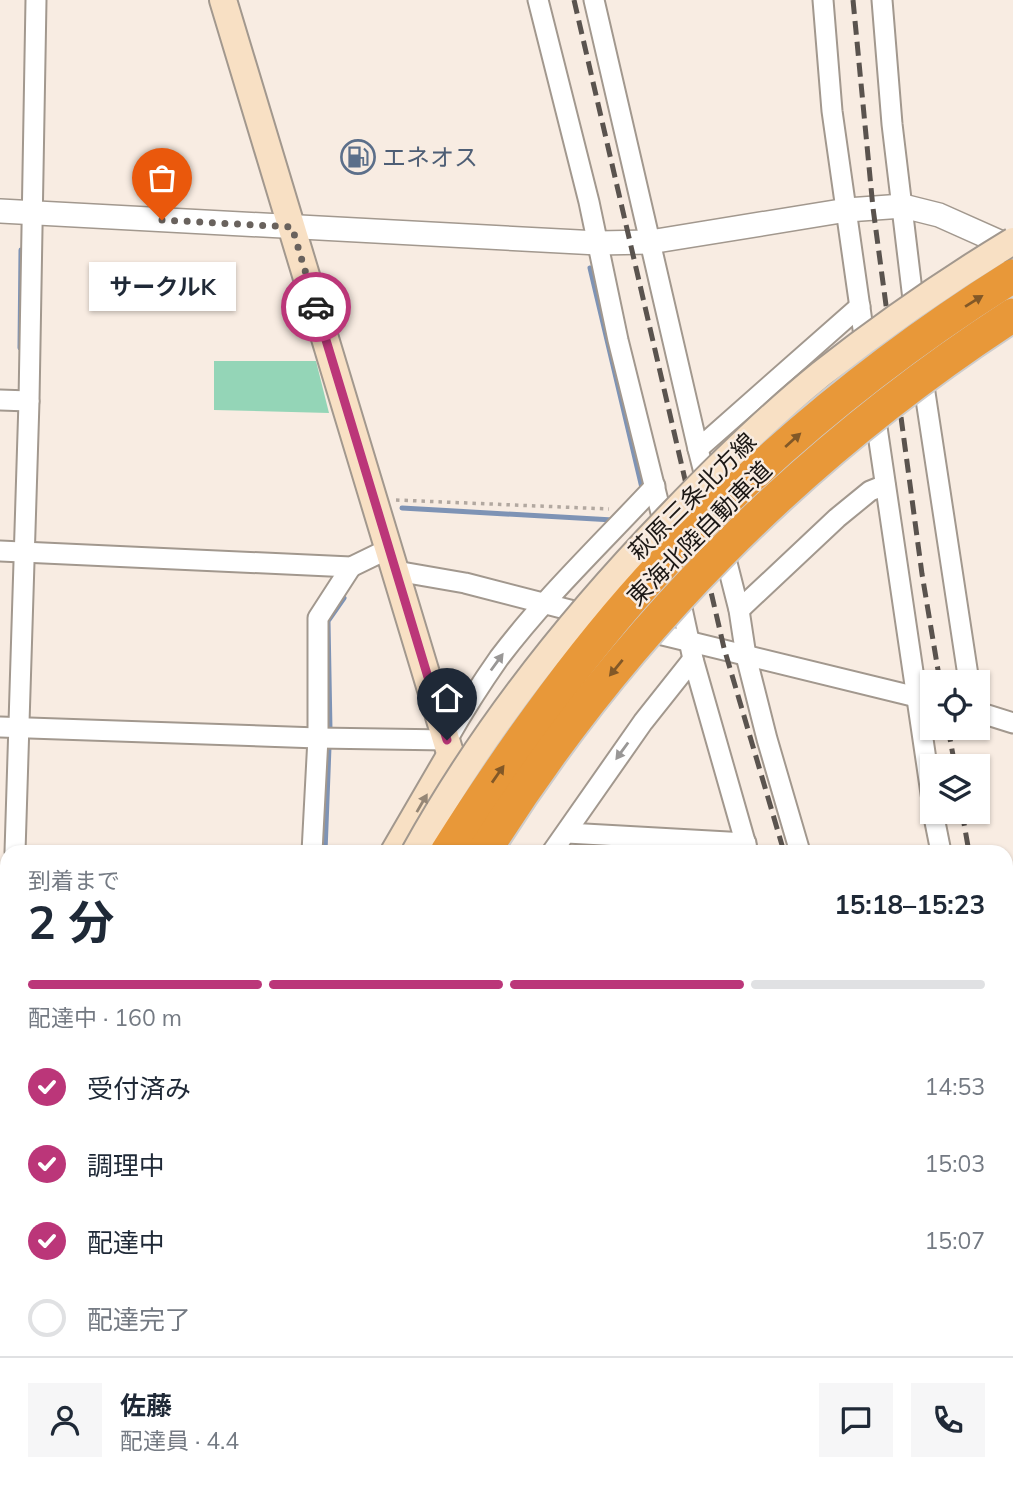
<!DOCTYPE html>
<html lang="ja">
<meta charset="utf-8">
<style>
:root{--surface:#fff;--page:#f6f6f7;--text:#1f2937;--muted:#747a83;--line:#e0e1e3;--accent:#bb3679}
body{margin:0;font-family:Mulish,"Noto Sans JP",sans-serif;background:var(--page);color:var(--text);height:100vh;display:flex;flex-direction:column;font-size:26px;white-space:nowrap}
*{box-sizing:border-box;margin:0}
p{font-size:23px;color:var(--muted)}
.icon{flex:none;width:38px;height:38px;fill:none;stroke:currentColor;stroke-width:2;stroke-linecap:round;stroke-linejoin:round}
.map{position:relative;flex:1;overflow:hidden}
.side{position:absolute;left:0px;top:845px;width:1013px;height:653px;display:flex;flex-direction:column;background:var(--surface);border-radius:21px 21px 0 0;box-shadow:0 2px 5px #0004}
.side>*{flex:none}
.controls{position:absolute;left:920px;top:670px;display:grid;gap:14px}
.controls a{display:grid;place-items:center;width:70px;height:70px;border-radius:0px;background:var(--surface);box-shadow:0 2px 5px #0004;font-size:35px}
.pin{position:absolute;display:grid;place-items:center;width:60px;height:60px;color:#fff;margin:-72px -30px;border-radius:50% 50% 50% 0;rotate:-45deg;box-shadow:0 0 7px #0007}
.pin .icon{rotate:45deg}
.courier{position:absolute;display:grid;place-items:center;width:70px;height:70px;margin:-35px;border:5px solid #bb3679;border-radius:50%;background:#fff;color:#222;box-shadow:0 2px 9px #0007}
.bubble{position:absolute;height:49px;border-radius:0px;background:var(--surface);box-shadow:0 2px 5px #0004;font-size:23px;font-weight:700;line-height:49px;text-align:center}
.overview em{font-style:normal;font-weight:700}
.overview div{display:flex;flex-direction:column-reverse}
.overview{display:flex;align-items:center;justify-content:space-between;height:119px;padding:0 28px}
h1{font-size:46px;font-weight:700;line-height:52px}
.bar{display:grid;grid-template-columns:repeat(4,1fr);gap:10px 7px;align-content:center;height:84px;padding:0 28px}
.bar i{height:9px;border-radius:5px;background:var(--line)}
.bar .on{background:var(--accent)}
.bar p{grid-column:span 4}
.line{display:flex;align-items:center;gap:18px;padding:0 28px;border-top:2px solid var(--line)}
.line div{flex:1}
.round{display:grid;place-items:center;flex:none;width:74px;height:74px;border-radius:0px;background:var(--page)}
ol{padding:0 28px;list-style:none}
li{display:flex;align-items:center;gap:21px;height:77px}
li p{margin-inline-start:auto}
li .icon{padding:7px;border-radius:50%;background:var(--accent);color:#fff;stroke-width:4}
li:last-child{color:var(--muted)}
li i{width:38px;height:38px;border:4px solid var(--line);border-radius:50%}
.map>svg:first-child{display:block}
</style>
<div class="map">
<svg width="1013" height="1497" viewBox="0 0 1013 1497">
<rect width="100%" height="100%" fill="#f8ece2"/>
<path fill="#94d5b7" d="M214,361H316L329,413L214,410Z"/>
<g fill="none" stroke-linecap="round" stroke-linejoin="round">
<g stroke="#7e93b5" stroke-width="5">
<path d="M590,268L642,488L638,492"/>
<path d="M20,348L21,250"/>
<path d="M402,508L613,520L615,517"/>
<path d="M330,730L328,621L344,598"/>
<path d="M325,852L329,747"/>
<path d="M1,1053L7,856"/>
</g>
<g stroke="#a2988e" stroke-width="23">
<g id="minor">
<path d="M538,0L589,202L618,340L666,533"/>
<path d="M594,0L698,449L860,306"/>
<path d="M823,0L832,111L866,350"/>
<path d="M882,0L892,124L915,316"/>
<path d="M922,373L969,682"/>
<path d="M0,400L29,401"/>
<path d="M874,407L933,807"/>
<path d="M698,449L739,610L746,656L767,739L800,852"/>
<path d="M0,551L351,567L388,549"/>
<path d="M396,571L465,583L593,616"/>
<path d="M678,590L693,659L748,852"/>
<path d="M739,610L837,518L870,491L885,485"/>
<path d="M642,630L933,701"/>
<path d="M978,712L1013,723"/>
<path d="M0,727L318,738L447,740C463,712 480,685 499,658C545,597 603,542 655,486"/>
<path d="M933,812L941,852"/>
<path d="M567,833L746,843"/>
<path d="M15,852L29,401L36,0"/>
<path d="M312,852L318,738V618L351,567"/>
<path d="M552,852L643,722L693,659"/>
<path d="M1006,1169L1013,1197"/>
<path d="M0,1274L7,1053"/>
</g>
</g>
<g stroke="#a2988e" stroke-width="26">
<path id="tertiary" d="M0,211L598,243L650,242L847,210L903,206L939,215L1013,248"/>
</g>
<g stroke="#a2988e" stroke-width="30">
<g id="secondary">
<path d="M223,0L463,796"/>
<path d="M394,852L451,754"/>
<path d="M0,1482H7"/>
<path d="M673,1491L675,1497"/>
</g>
</g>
<g stroke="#cdcccc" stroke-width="37">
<g id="motorway">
<path d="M223,1497L224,1491"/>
<path d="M255,1497L256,1491"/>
</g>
</g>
<g stroke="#b2a8a0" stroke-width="3.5" stroke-dasharray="3.5 5" stroke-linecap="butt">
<path d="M396,500L609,509"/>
<path d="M179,1497L180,1491"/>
</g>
<use href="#minor" stroke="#fff" stroke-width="19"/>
<use href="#tertiary" stroke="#fff" stroke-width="23"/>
<use href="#secondary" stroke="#f8e0c4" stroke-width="26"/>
<use href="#motorway" stroke="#e89839" stroke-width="33"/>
<g stroke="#5a534e" stroke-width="5" stroke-dasharray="14 7" stroke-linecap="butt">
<path d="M574,0L724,648L784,852"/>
<path d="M853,0L873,208L922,574L940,682"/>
<path d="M948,728L955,766"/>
<path d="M962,812L969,852"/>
<path d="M1006,1004L1013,1036"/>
<path d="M1006,1045L1013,1077"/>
<path d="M1006,1475L1013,1492"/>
</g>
<g stroke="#a2988e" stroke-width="30" stroke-linecap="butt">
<path id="secondary-bridge" d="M415,852C483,729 573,616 671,515C718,466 768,417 821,374C882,326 947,281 1013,241"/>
</g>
<g stroke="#cdcccc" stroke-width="37" stroke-linecap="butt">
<g id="motorway-bridge">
<path d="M447,852C507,757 572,664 648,580C755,463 879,360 1013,276"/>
<path d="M484,852C619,636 799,454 1013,315"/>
</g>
</g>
<use href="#secondary-bridge" stroke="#f8e0c4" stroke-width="26"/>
<use href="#motorway-bridge" stroke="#e89839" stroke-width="33"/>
</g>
<defs><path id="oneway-solid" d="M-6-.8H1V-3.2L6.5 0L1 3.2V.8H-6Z" transform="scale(1.75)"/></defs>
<g fill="#825827">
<use href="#oneway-solid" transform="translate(974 301) rotate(-32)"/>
<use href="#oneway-solid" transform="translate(793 440) rotate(-42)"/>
<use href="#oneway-solid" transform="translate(616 668) rotate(129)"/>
<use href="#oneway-solid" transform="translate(498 774) rotate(-55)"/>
</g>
<g fill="#999796">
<use href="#oneway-solid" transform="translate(497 662) rotate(-54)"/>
<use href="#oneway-solid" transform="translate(622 751) rotate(126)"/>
</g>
<use fill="#958675" href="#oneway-solid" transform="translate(422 803) rotate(-60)"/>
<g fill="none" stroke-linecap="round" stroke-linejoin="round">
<path stroke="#69625d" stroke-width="7" stroke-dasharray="0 12.6" d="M162,220L292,227L316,307"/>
<path stroke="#bb3679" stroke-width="9" d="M316,307L447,740"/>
</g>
<defs>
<g id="fuel-ring" transform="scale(1.75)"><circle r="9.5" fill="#f8ece2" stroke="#5c6f8a" stroke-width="1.5"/><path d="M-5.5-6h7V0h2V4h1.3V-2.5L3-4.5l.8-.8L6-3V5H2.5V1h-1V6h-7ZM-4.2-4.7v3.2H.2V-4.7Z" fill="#5c6f8a"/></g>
</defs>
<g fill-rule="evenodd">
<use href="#fuel-ring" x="358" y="157"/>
</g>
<g text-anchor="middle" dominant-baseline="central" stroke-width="5" stroke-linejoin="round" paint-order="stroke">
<g font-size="24" fill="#4e5e75" stroke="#f8ece2" text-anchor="start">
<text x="382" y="157">エネオス</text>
</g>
<g font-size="24" fill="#1c1815" stroke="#f8ece2">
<text transform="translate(692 496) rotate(-45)">萩原三条北方線</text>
<text transform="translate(699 533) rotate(-45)">東海北陸自動車道</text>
</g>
</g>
</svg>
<div class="controls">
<a><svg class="icon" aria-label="locate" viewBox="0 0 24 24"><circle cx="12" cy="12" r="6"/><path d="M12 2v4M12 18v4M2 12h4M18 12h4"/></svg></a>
<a><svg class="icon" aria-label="layers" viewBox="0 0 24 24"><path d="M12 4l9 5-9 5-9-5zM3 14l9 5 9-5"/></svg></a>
</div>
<div class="pin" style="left:162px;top:220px;background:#ea580c"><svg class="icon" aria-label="bag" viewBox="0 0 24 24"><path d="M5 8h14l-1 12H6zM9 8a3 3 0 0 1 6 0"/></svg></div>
<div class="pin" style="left:447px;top:740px;background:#1f2937"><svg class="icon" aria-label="home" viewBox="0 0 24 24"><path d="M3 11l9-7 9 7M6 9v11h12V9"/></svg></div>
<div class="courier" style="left:316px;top:307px"><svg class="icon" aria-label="car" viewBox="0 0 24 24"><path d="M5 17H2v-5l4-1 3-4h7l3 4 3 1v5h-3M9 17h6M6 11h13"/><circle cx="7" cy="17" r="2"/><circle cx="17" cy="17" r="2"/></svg></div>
<div class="bubble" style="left:89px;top:262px;width:147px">サークルK</div>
<section class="side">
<div class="overview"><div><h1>2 分</h1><p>到着まで</p></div><em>15:18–15:23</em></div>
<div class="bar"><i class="on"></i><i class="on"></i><i class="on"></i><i></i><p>配達中 · 160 m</p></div>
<ol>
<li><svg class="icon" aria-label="check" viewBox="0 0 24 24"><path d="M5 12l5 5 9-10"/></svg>受付済み<p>14:53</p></li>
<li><svg class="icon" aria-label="check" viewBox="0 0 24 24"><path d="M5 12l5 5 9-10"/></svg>調理中<p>15:03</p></li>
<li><svg class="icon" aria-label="check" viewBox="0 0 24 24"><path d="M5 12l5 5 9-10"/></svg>配達中<p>15:07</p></li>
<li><i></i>配達完了</li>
</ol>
<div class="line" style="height:126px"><a class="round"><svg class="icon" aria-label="person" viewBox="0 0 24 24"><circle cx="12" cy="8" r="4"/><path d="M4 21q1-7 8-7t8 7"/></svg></a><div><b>佐藤</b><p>配達員 · 4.4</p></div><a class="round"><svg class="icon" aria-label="chat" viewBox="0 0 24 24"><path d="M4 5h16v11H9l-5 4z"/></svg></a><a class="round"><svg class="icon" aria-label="phone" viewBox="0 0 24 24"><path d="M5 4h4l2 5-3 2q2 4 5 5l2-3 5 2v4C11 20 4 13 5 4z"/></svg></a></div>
</section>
</div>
